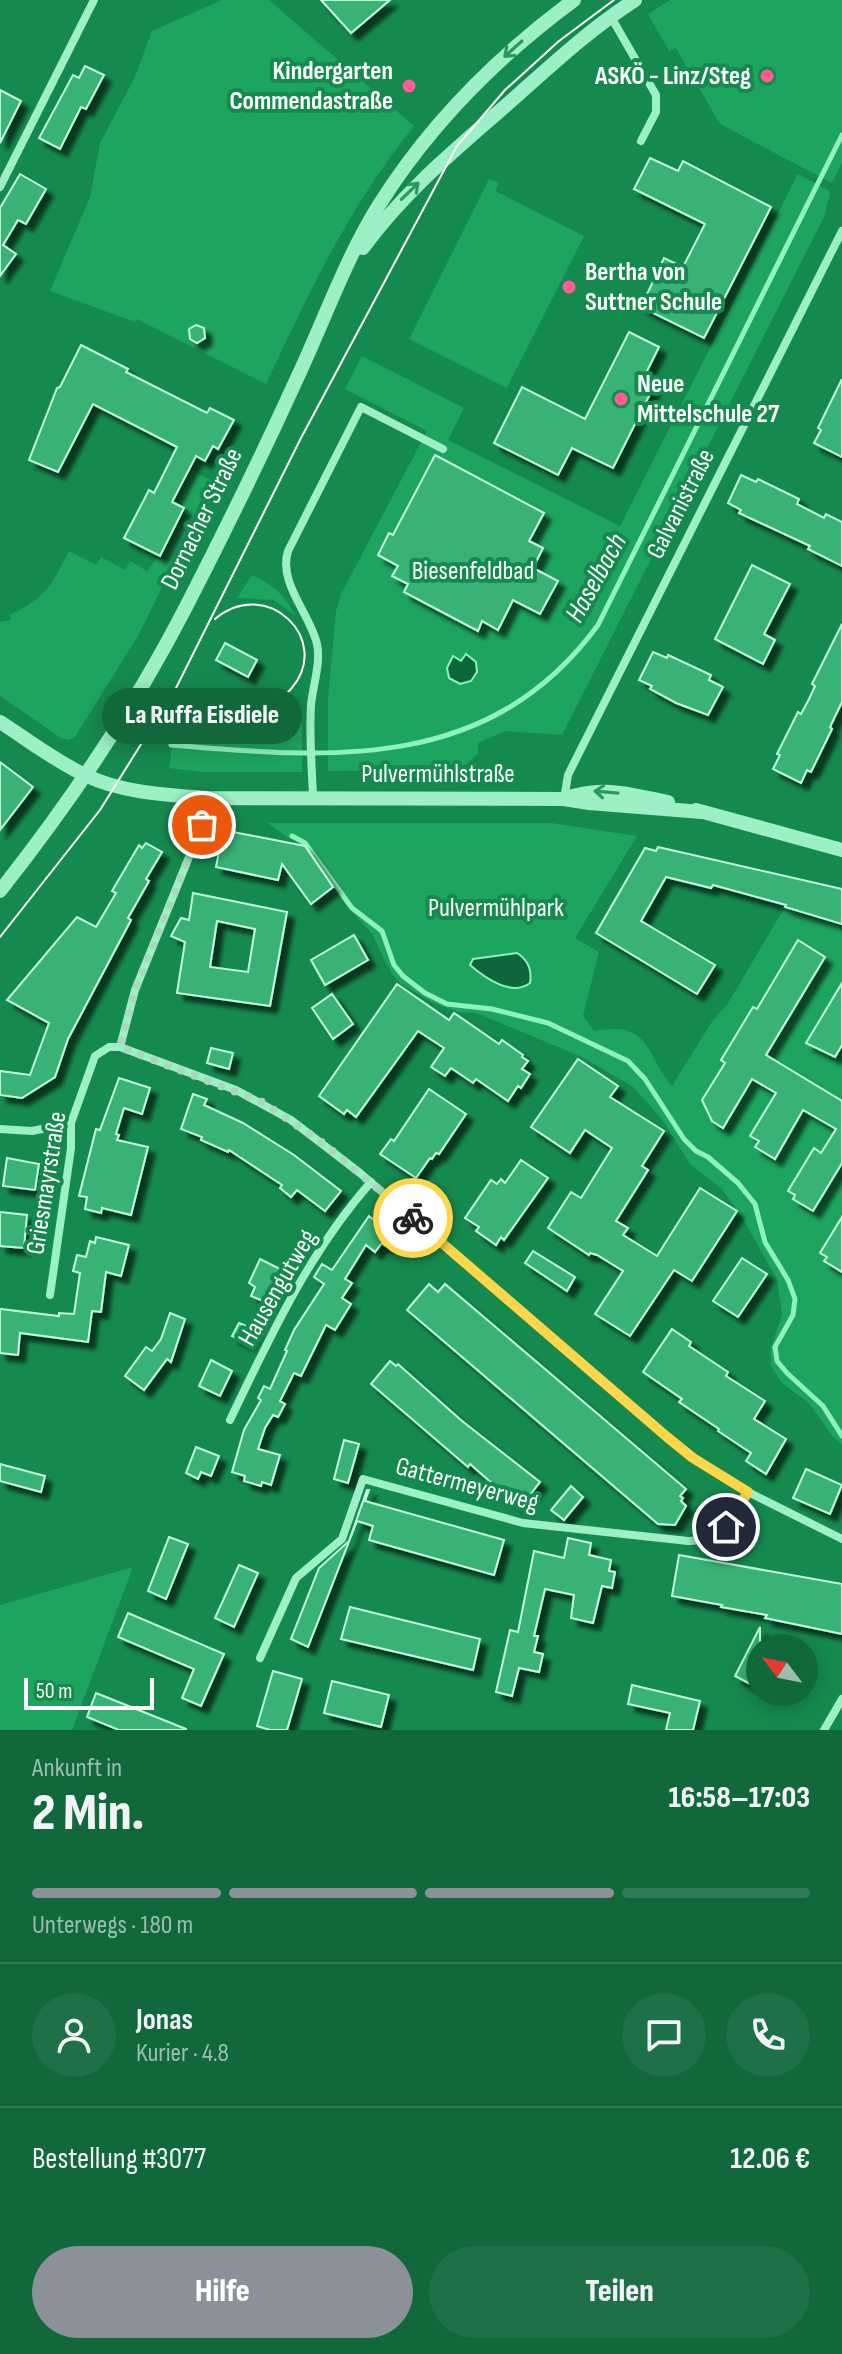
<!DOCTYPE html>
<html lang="de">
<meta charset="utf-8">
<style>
:root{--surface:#10683b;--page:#1e7046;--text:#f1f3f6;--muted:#9cbeaf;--line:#307b55;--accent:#8c9099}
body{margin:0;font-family:"Sofia Sans Condensed",sans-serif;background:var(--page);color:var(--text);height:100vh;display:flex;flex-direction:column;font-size:30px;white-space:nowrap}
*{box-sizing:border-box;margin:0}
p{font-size:26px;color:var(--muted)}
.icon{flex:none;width:44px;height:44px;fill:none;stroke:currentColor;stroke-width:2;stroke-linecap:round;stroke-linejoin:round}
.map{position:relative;height:1730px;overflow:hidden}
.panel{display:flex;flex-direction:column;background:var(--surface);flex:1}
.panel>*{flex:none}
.needle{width:52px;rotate:302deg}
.buttons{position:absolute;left:746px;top:1634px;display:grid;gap:16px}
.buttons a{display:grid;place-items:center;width:72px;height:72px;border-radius:50%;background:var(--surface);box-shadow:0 4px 20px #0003;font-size:40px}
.scale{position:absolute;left:24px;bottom:20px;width:130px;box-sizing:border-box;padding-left:8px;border:4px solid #fff;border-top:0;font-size:22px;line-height:28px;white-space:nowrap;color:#fff;-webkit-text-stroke:6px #158a4f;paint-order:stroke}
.pin{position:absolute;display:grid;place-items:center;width:68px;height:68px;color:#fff;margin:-34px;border:4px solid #fff;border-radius:50%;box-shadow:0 2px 8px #0007}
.courier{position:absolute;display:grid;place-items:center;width:80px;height:80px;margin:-40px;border:6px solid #ffd54a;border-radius:50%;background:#fff;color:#222;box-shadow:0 2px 10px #0007}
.bubble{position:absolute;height:56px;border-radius:28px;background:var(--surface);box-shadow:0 4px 20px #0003;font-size:26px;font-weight:800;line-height:56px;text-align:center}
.overview em{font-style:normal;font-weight:800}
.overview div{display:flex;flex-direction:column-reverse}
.overview{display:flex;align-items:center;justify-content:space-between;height:136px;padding:0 32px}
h1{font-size:52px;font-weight:800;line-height:60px}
.bar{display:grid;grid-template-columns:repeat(4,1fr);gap:12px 8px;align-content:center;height:96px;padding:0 32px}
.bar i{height:10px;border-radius:6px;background:var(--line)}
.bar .active{background:var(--accent)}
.bar p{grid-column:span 4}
.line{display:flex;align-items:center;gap:20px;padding:0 32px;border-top:2px solid var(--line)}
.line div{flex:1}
.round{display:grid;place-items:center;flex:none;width:84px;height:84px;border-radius:42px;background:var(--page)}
.action{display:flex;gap:16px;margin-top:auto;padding:16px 32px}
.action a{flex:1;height:92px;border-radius:48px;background:var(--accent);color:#fff;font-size:32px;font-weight:800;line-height:92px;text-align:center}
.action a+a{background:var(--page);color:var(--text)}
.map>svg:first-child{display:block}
</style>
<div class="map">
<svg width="842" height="1730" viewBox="0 0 842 1730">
<defs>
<filter id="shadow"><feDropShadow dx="7" dy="7" stdDeviation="2" flood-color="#0009"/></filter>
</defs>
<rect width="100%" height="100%" fill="#158a4f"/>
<g fill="#1da45e">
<path d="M222,0H269L414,126C348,208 311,289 266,384L137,319L135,322L50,291L90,197L100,143L135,77L152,31Z"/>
<path d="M670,0H842V163L832,183L720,124L676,48L669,51L648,14Z"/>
<path d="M798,174L828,190L830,194L824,217L562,735L506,731L478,743V754L467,764L449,770L328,771V698L336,611L341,594L427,431L345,389L362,356L464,408L448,440L620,526Z"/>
<path d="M489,179L499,183L495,191L584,236L507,388L409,339Z"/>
<path d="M193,471L214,482L139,634L75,737L68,740L61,738L0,696V622L11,620L10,615C48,596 50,587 69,551L96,565L101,557L125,570L130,561L147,571L156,559H165L189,510L177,503Z"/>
<path d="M252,575C273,585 284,594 295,615L273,600L237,598Z"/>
<path d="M302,717V772H204L169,768L174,733C202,715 214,726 243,724C263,723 282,718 302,717Z"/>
<path d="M268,823H551L637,836L575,938L599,952L583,1016L594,1031C651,1020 645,1054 672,1086L713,1020L727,1005L785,907L842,924V1444L833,1437L809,1403L782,1383L771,1366L770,1350L782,1315L777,1279L742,1217L722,1189L690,1164L661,1118L632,1086L582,1057L476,1013L459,1012L436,1004L402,985L392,974L372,934L347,906L304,844L288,838Z"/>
<path d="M133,1567L72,1730H0V1605Z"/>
</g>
<g fill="#0d673b" stroke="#8ff2be" stroke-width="2">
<path d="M466,654L476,662L477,672L471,681L460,684L449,678L447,668L453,656L461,661Z"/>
<path d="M517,953C528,960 532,971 530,983C512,997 485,978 470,965L473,959Z"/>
</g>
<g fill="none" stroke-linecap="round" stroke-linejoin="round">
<g stroke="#8ff2be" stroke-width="5">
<path d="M171,745C334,759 490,772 598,625L842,135"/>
<path d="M292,836L305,843L352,908L382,931L394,965L403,976L425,993L447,1004L492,1009L548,1023L628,1061L645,1079L684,1139L696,1151L708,1157L738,1183L755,1204L765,1242L788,1280L795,1299L793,1315L775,1347L777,1361L787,1373L823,1406L842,1436"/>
</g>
</g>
<g fill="#39b274" stroke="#c3fbde" stroke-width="2" fill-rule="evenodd" filter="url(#shadow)">
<path d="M321,0H390L351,33Z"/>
<path d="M85,66L104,75L86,109L81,107L60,149L39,138L73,75L79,78Z"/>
<path d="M0,90L21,101L0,143Z"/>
<path d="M650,158L678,171L683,161L771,207L704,338L641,307L664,258L683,267L705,224L634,189Z"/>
<path d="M20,174L46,189L26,224L18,220L3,245L16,254L0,276V208Z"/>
<path d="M196,325L204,328L205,338L197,343L190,339L189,329Z"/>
<path d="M629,332L659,347L645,375L657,380L613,468L572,448L558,475L494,443L522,387L585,419Z"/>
<path d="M81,345L128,369L126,372L207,413L210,408L234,420L218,449L213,446L205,461L196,456L172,502L184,508L160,556L124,538L149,490L154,493L177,447L93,404L58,472L29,460L57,388L60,387Z"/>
<path d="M842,379V457L814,443L821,430L818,428Z"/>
<path d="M435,455L544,513L529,541L543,548L533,568L558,581L540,614L513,600L498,630L482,621L478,631L404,592L408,584L392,576L398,566L378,555L389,533L393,535Z"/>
<path d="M741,475L756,482L758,479L799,499L797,504L824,518L826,514L842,522V566L808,549L810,546L739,513L741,510L728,503Z"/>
<path d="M752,565L790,584L764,634L775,640L763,664L715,639Z"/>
<path d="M842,624V702L830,727L832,729L811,772L807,770L801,783L773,769L780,755L777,754L798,712L801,714L809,699L815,686L812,684Z"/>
<path d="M225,643L257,660L248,677L216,660Z"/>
<path d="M653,652L667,658L668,655L711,675L709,680L723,687L708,715L676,703L650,689L652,686L639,680Z"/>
<path d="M0,762L33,787L0,830Z"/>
<path d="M223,830L305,846L333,887L311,904L282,864L278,880L216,867Z"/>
<path d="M146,843L162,852L146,879L149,881L128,918L131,920L68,1039L55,1077L22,1098L0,1095V1071L30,1075L49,1023L7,1000L77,917L96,927L116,893L112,891L139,845L142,848Z"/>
<path d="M658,847L842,889V924L785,907L786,905L713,885L711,888L666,877L641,921L715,965L697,994L596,933L645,848L656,851Z"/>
<path d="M193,893L287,912L270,1006L177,993L185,942L171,936L181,918L189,920ZM217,921L255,929L248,972L210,967Z"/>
<path d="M354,935L368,960L325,985L311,960Z"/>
<path d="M798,940L825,957L766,1055L842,1101V1163L813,1211L793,1199L795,1195L788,1191L814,1148L821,1153L836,1129L803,1110L775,1159L755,1147L759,1141L750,1136L776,1093L752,1079L723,1128L712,1121L702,1100L725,1063L721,1060L753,1007L757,1009Z"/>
<path d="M842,983V1045L835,1057L806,1043Z"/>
<path d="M397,984L449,1020L454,1013L499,1044L502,1040L523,1055L522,1057L528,1061L522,1069L530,1074L521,1088L518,1086L508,1101L476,1079L473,1083L451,1068L445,1076L431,1067L444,1048L418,1031L356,1117L347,1110L344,1114L319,1096Z"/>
<path d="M332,994L353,1024L333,1039L312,1008Z"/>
<path d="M211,1048L233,1053L229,1069L207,1063Z"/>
<path d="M578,1059L618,1086L610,1097L664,1131L642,1166L648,1170L616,1221L628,1228L623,1235L657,1256L700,1188L737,1211L692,1281L674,1270L630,1336L595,1314L623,1271L597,1255L590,1253L589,1255L548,1228L571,1192L581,1198L612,1148L585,1130L570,1153L531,1127Z"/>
<path d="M119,1078L150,1088L142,1114L124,1108L116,1134L119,1135L117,1140L148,1147L131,1215L102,1208L101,1213L85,1209L87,1197L79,1196L96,1129L100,1130Z"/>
<path d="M429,1089L466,1114L439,1154L436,1153L432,1159L430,1158L416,1178L380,1154L391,1139L394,1141Z"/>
<path d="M193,1094L207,1099L204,1105L243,1123L294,1155L341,1191L325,1211L297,1190L291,1197L280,1188L282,1185L229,1150L228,1152L201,1140L202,1137L181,1129Z"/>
<path d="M7,1158L39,1164L35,1190L3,1186Z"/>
<path d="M521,1160L548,1178L504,1240L501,1237L496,1245L476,1231L479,1227L465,1218L491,1180L497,1184L501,1179L505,1183Z"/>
<path d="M0,1212L27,1215L24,1248L0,1246Z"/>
<path d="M369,1216L392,1234L384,1245L382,1243L375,1252L366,1245L345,1279L352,1283L342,1298L351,1304L335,1330L326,1325L301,1376L294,1373L280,1401L285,1404L278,1417L273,1415L265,1428L258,1449L280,1455L271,1485L262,1482L261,1486L244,1481L245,1476L232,1472L244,1430L261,1400L258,1398L264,1386L270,1389L287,1351L285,1350L294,1330L324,1284L314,1277L322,1264L332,1270Z"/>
<path d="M842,1217V1272L824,1261L827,1257L820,1253Z"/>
<path d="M96,1237L129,1245L121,1276L106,1272L101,1312L92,1311L88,1342L20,1333L18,1355L0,1353V1309L59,1316V1313L74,1314L80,1273L73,1271L77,1255L86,1257L90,1241L95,1243Z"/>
<path d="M533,1251L575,1277L567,1291L525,1263Z"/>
<path d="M742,1258L767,1274L738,1317L713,1301Z"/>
<path d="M260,1259L284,1271L273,1295L269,1293L265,1302L251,1296L255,1287L249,1283Z"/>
<path d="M429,1284L438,1292L445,1284L686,1489L680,1496L683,1498L681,1501L686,1506L675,1525L658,1524L407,1310Z"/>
<path d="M170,1313L185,1319L171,1362L167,1359L144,1390L125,1376L146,1347L152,1351L161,1339Z"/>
<path d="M239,1323L254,1329L247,1343L232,1336Z"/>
<path d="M672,1329L691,1342L689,1346L728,1372L726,1376L765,1401L754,1419L786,1439L766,1474L746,1461L751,1453L718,1431L719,1429L679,1402L682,1399L643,1372Z"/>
<path d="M211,1360L232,1371L220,1396L199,1386Z"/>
<path d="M390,1361L396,1366L398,1364L462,1421L540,1482L520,1508L470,1464L468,1467L371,1384Z"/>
<path d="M344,1440L359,1444L348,1483L334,1479Z"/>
<path d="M196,1447L219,1456L211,1476L201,1472L198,1479L186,1473Z"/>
<path d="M0,1464L45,1476L41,1492L0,1481Z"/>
<path d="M806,1469L842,1485L830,1514L793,1498Z"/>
<path d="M571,1486L583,1497L564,1520L551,1510Z"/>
<path d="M367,1490H369L365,1501L504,1540L494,1575L369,1540L373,1526L357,1521L308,1647L291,1639L319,1568L349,1541Z"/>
<path d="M169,1537L188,1544L166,1599L148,1591Z"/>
<path d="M568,1538L591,1543L589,1555L611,1560L609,1571L615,1572L612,1588L602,1586L593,1623L571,1618L574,1595L545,1589L534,1636H538L534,1652L543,1654L539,1672L519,1668L512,1696L496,1692L510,1630L518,1632L534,1551L564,1558Z"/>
<path d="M679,1555L842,1584V1634L765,1618L767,1615L721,1607L722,1605L672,1596Z"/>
<path d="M239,1565L258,1573L234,1627L215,1618Z"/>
<path d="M350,1607L480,1639L473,1670L341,1639Z"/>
<path d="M128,1613L224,1654L201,1706L182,1698L194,1669L118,1637Z"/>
<path d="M760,1627V1689L735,1676Z"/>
<path d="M273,1671L302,1679L287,1730H270L257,1726Z"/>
<path d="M332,1681L389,1695L381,1727L324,1713Z"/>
<path d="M632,1685L700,1701L693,1730H666L670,1713L628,1704Z"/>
<path d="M96,1693L186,1729V1730H119L87,1717Z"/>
</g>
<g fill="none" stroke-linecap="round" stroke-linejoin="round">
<g stroke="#9defc5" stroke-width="8">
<path d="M611,17L656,95V112L641,141"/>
<path d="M0,187L94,0"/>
<path d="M313,798C312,767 309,736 311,705C313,685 321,663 317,644C310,614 278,583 288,551L361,407L443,449"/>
<path d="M564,799L568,775L582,747L842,231"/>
<path d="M120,1047L135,990L202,825"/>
<path d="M0,1129L32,1131L71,1123"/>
<path d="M50,1295L71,1148V1123L95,1056L109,1047H120L236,1090L291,1120L360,1173L693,1458L748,1492L842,1539"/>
<path d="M230,1420C270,1337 309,1252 371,1182"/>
<path d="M260,1658L296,1578L342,1539L363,1479L523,1523L688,1541C724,1540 732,1520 748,1492"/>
<path d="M824,1730L842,1699"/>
</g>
<g stroke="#9defc5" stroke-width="14">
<path d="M363,248C407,187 465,142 520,93C557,60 593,27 635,0"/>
<path d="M0,722C28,740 55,761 85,775C122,793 167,795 207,798L564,799L589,803L702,812"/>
<path d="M567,798C603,785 632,795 668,802"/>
<path d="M696,810L842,850"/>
<path d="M0,891C71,801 136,705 188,603C227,527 264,451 299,374C325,318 346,258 379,205C430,124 498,56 574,0"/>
</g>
<g stroke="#fff" stroke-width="2">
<path d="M156,729C202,687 251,735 291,689C334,640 266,575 215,619"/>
<path d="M0,937L100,810L176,688L301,438L457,146L505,90L559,41L614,0"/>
</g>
</g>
<defs><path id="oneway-shaft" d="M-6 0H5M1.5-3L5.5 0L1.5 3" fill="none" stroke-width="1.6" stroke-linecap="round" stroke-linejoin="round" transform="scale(2)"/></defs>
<g stroke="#299961">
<use href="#oneway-shaft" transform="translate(513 49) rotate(138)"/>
<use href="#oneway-shaft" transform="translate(410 191) rotate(-44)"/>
<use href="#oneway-shaft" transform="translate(606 792) rotate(-175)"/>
</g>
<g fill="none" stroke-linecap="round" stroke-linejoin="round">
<path stroke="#add6c1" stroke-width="8" stroke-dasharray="0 14.4" d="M202,825L135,990L120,1047L262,1102L323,1143L413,1218"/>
<path stroke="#ffd54a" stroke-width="10" d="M413,1218L667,1437L693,1458L748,1492L726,1527"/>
</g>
<g fill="#ff5b95" stroke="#158a4f" stroke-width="3">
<circle cx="767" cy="76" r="8"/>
<circle cx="409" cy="86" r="8"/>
<circle cx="569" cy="287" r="8"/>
<circle cx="621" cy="399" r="8"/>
</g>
<g text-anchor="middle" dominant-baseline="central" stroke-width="8" stroke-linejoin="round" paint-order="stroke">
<g font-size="26" font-weight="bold" fill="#fff" stroke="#158a4f" text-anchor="end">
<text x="393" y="71">Kindergarten<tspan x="393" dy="30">Commendastraße</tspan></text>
<text x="751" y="76">ASKÖ - Linz/Steg</text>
<text x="585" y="272" text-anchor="start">Bertha von<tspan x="585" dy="30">Suttner Schule</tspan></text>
<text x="637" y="384" text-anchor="start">Neue<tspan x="637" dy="30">Mittelschule 27</tspan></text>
</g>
<g font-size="26" fill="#fff" stroke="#158a4f">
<text transform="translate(681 504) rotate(-63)">Galvanistraße</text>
<text transform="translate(202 519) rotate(-64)">Dornacher Straße</text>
<text x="438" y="774">Pulvermühlstraße</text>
<text transform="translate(47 1183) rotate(-81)">Griesmayrstraße</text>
<text transform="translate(278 1288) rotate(-60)">Hausengutweg</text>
<text transform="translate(467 1485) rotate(15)">Gattermeyerweg</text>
</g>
<g font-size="26" fill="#fff" stroke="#158a4f">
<text x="473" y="571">Biesenfeldbad</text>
<text x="496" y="908">Pulvermühlpark</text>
</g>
<g font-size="28" font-style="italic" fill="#fff" stroke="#158a4f">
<text transform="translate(596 578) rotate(-61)">Haselbach</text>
</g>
</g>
</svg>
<div class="buttons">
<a><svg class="needle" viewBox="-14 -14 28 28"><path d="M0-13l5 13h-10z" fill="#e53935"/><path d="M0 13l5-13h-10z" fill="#9cbeaf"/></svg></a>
</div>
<div class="scale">50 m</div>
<div class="pin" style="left:202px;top:825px;background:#ea580c"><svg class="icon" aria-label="bag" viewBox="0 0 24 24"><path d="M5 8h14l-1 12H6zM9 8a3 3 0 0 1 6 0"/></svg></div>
<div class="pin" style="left:726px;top:1527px;background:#1f2937"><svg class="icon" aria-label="home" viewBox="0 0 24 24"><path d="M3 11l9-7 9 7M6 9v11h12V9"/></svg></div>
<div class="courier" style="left:413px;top:1218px"><svg class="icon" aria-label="bike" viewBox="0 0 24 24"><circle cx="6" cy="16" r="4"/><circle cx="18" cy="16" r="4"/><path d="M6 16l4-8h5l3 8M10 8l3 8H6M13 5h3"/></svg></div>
<div class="bubble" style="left:102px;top:688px;width:200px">La Ruffa Eisdiele</div>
</div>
<section class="panel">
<div class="overview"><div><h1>2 Min.</h1><p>Ankunft in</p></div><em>16:58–17:03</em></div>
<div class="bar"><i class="active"></i><i class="active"></i><i class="active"></i><i></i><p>Unterwegs · 180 m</p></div>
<div class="line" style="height:144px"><a class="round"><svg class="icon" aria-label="person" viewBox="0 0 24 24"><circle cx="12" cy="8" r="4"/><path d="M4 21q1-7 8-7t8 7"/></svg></a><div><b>Jonas</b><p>Kurier · 4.8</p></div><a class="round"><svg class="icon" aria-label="chat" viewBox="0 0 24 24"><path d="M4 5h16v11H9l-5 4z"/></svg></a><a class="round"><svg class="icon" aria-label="phone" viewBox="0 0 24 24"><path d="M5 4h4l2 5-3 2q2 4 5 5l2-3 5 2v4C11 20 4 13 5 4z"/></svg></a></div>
<div class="line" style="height:104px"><div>Bestellung #3077</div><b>12.06 €</b></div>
<div class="action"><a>Hilfe</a><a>Teilen</a></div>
</section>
